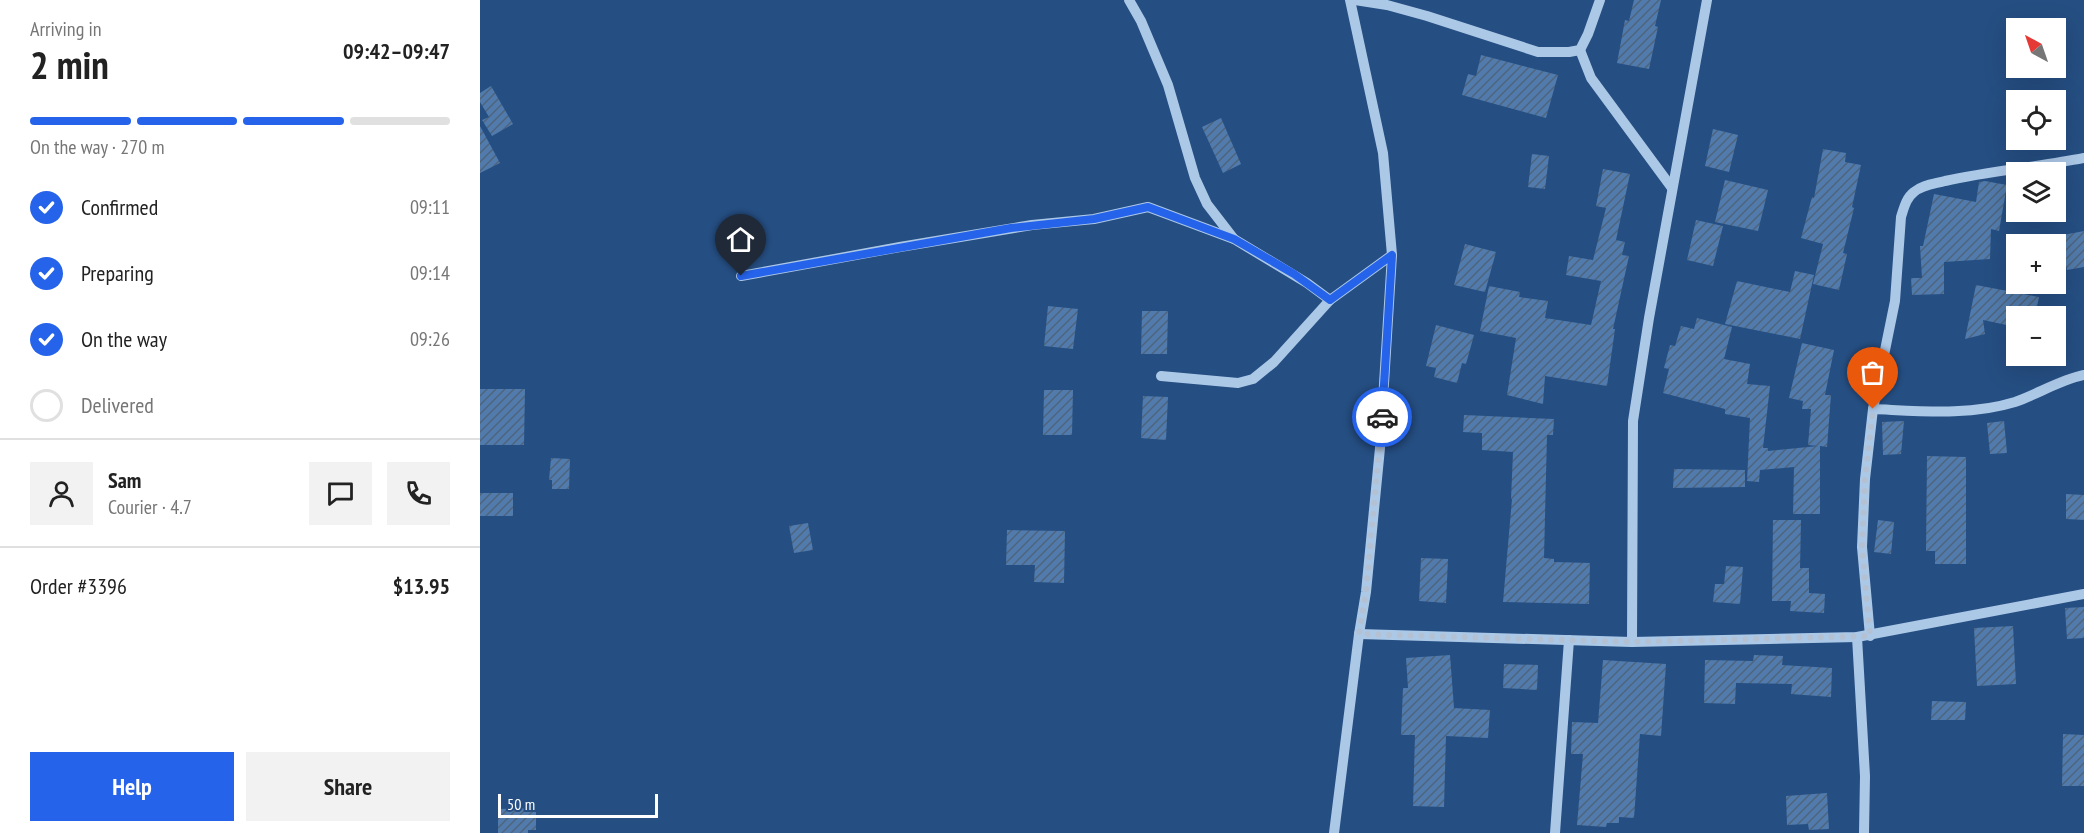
<!DOCTYPE html>
<meta charset="utf-8">
<style>
:root{--surface:#fff;--page:#f2f2f2;--text:#222;--muted:#767676;--line:#e0e0e0;--accent:#2563eb}
body{margin:0;font-family:"PT Sans Narrow",sans-serif;background:var(--page);color:var(--text);height:100vh;display:flex;flex-direction:column;font-size:22px;white-space:nowrap}
*{box-sizing:border-box;margin:0}
p{font-size:20px;color:var(--muted)}
.icon{flex:none;width:33px;height:33px;fill:none;stroke:currentColor;stroke-width:2;stroke-linecap:round;stroke-linejoin:round}
.map{position:relative;flex:1;overflow:hidden}
.details{display:flex;flex-direction:column;background:var(--surface);width:480px}
.details>*{flex:none}
.needle{width:39px;rotate:320deg}
.fabs{position:absolute;left:1526px;top:18px;display:grid;gap:12px}
.fabs a{display:grid;place-items:center;width:60px;height:60px;border-radius:0px;background:var(--surface);box-shadow:0 6px 24px #0002;font-size:30px}
.scale{position:absolute;left:18px;bottom:15px;width:160px;box-sizing:border-box;padding-left:6px;border:3px solid #fff;border-top:0;font-size:16px;line-height:21px;white-space:nowrap;color:#fff;-webkit-text-stroke:4px #254e82;paint-order:stroke}
.pin{position:absolute;display:grid;place-items:center;width:51px;height:51px;color:#fff;margin:-62px -26px;border-radius:50% 50% 50% 0;rotate:-45deg;box-shadow:0 0 6px #0007}
.pin .icon{rotate:45deg}
.courier{position:absolute;display:grid;place-items:center;width:60px;height:60px;margin:-30px;border:4px solid #2563eb;border-radius:50%;background:#fff;color:#222;box-shadow:0 2px 8px #0007}
.headline em{font-style:normal;font-weight:700}
.headline div{display:flex;flex-direction:column-reverse}
.headline{display:flex;align-items:center;justify-content:space-between;height:102px;padding:0 30px}
h1{font-size:39px;font-weight:700;line-height:45px}
.bar{display:grid;grid-template-columns:repeat(4,1fr);gap:9px 6px;align-content:center;height:72px;padding:0 30px}
.bar i{height:8px;border-radius:4px;background:var(--line)}
.bar .on{background:var(--accent)}
.bar p{grid-column:span 4}
.line{display:flex;align-items:center;gap:15px;padding:0 30px;border-top:2px solid var(--line)}
.line div{flex:1}
.round{display:grid;place-items:center;flex:none;width:63px;height:63px;border-radius:0px;background:var(--page)}
ol{padding:0 30px;list-style:none}
li{display:flex;align-items:center;gap:18px;height:66px}
li p{margin-inline-start:auto}
li .icon{padding:6px;border-radius:50%;background:var(--accent);color:#fff;stroke-width:4}
li:last-child{color:var(--muted)}
li i{width:33px;height:33px;border:3px solid var(--line);border-radius:50%}
.cta{display:flex;gap:12px;margin-top:auto;padding:12px 30px}
.cta a{flex:1;height:69px;border-radius:0px;background:var(--accent);color:#fff;font-size:24px;font-weight:700;line-height:69px;text-align:center}
.cta a+a{background:var(--page);color:var(--text)}
main{display:flex;flex:1;min-height:0}
.map>svg:first-child{display:block}
</style>
<main>
<section class="details">
<div class="headline"><div><h1>2 min</h1><p>Arriving in</p></div><em>09:42–09:47</em></div>
<div class="bar"><i class="on"></i><i class="on"></i><i class="on"></i><i></i><p>On the way · 270 m</p></div>
<ol>
<li><svg class="icon" aria-label="check" viewBox="0 0 24 24"><path d="M5 12l5 5 9-10"/></svg>Confirmed<p>09:11</p></li>
<li><svg class="icon" aria-label="check" viewBox="0 0 24 24"><path d="M5 12l5 5 9-10"/></svg>Preparing<p>09:14</p></li>
<li><svg class="icon" aria-label="check" viewBox="0 0 24 24"><path d="M5 12l5 5 9-10"/></svg>On the way<p>09:26</p></li>
<li><i></i>Delivered</li>
</ol>
<div class="line" style="height:108px"><a class="round"><svg class="icon" aria-label="person" viewBox="0 0 24 24"><circle cx="12" cy="8" r="4"/><path d="M4 21q1-7 8-7t8 7"/></svg></a><div><b>Sam</b><p>Courier · 4.7</p></div><a class="round"><svg class="icon" aria-label="chat" viewBox="0 0 24 24"><path d="M4 5h16v11H9l-5 4z"/></svg></a><a class="round"><svg class="icon" aria-label="phone" viewBox="0 0 24 24"><path d="M5 4h4l2 5-3 2q2 4 5 5l2-3 5 2v4C11 20 4 13 5 4z"/></svg></a></div>
<div class="line" style="height:78px"><div>Order #3396</div><b>$13.95</b></div>
<div class="cta"><a>Help</a><a>Share</a></div>
</section>
<div class="map">
<svg width="1604" height="833" viewBox="0 0 1604 833">
<defs>
<pattern id="building-hatch" width="6" height="6" patternUnits="userSpaceOnUse" patternTransform="scale(1.5)"><rect width="6" height="6" fill="#517bac"/><path d="M-1 1l2-2M0 6l6-6M5 7l2-2" fill="none" stroke="#4e647c"/></pattern>
</defs>
<rect width="100%" height="100%" fill="#254e82"/>
<g fill="url(#building-hatch)">
<path d="M1154,0H1181L1175,26L1178,27L1169,69L1137,63L1145,20L1149,21Z"/>
<path d="M1001,55L1078,75L1066,118L982,95L988,74L996,76Z"/>
<path d="M11,86L33,124L12,136L2,120L9,117L0,102V93Z"/>
<path d="M741,118L761,164L743,173L722,127Z"/>
<path d="M0,126L20,163L0,173Z"/>
<path d="M1233,129L1258,135L1249,172L1225,166Z"/>
<path d="M1343,149L1366,153L1365,162L1381,165L1372,207L1374,208L1363,253L1367,254L1359,290L1333,284L1343,244L1321,238L1332,197L1334,198Z"/>
<path d="M1052,154L1069,156L1065,189L1048,187Z"/>
<path d="M1123,169L1150,174L1136,240L1145,242L1142,255L1149,256L1133,329H1135L1127,386L1065,376L1063,404L1027,395L1036,338L1000,331L1009,286L1040,292L1039,297L1068,301L1065,318L1111,325L1121,281L1086,275L1089,256L1113,260L1126,208L1116,206Z"/>
<path d="M1245,180L1288,190L1278,231L1235,222Z"/>
<path d="M1505,181L1527,185L1519,231L1511,229L1510,259L1464,262V294L1432,295L1431,278H1442L1440,246H1443L1454,194L1496,202L1499,182Z"/>
<path d="M1216,220L1243,226L1233,266L1207,260Z"/>
<path d="M1604,231V267L1587,270L1586,265L1575,267V239L1583,237V235Z"/>
<path d="M985,244L1016,252L1005,292L974,285Z"/>
<path d="M1315,271L1334,275L1320,339L1245,324L1257,281L1310,292Z"/>
<path d="M1496,285L1559,297L1555,316H1536V327L1503,320L1505,334L1485,339Z"/>
<path d="M568,306L598,309L593,349L564,346Z"/>
<path d="M662,311H688L687,354H661Z"/>
<path d="M1217,318L1252,327L1244,359L1270,364L1267,384L1290,386L1283,448H1288V451L1338,446L1328,445L1331,409H1322L1323,401L1309,398L1322,343L1354,350L1345,395H1351L1347,447L1340,446V514H1313L1314,467L1280,470L1279,482L1267,481L1270,418L1245,414V409L1183,393L1189,369L1184,368L1190,345L1195,346L1201,326L1214,329Z"/>
<path d="M956,325L994,335L986,364L982,363L977,383L954,377L956,368L946,366Z"/>
<path d="M0,389H45L44,445H0Z"/>
<path d="M564,390H593L592,435H563Z"/>
<path d="M663,396L688,397L686,440L661,438Z"/>
<path d="M984,415L1074,419L1073,435H1067L1064,558L1074,559V562L1110,563L1109,604L1023,602L1032,499H1031L1033,452L1002,450V433L983,432Z"/>
<path d="M1424,421L1421,454L1403,455L1402,422Z"/>
<path d="M1524,421L1527,453L1510,454L1507,423Z"/>
<path d="M1447,456L1486,457V564H1455V551H1446Z"/>
<path d="M71,458L90,459L89,489H72V480H69Z"/>
<path d="M1194,469L1265,470V487L1193,488Z"/>
<rect x="0" y="493" width="33" height="23"/>
<path d="M1586,494L1604,495V520L1586,519Z"/>
<path d="M1293,520H1321L1320,568H1329V593L1345,594L1344,613L1310,611L1311,601H1292Z"/>
<path d="M1398,520L1414,522L1411,554L1394,552Z"/>
<path d="M328,523L333,550L314,553L309,526Z"/>
<path d="M527,530L585,531L584,583L554,582L555,565H526Z"/>
<path d="M941,558L968,559L966,603L939,601Z"/>
<path d="M1246,566L1263,567L1260,604L1233,602L1235,584H1244Z"/>
<path d="M1604,607V638L1587,639L1585,608Z"/>
<path d="M1533,626L1536,684L1497,686L1494,628Z"/>
<path d="M970,655L974,708L1010,710L1008,738L966,736L964,807L933,806L935,735H921L923,688H928L926,658Z"/>
<path d="M1274,655L1303,656L1302,665L1352,668L1351,697L1311,694L1312,684L1256,683L1255,704L1224,703L1225,660L1273,661Z"/>
<path d="M1123,660L1186,664L1181,736L1160,734L1154,818L1139,817V823H1127L1126,827L1097,825L1103,754H1091L1092,722L1118,723Z"/>
<path d="M1024,664L1058,665L1057,690L1023,688Z"/>
<path d="M1452,701L1486,702L1485,720H1451Z"/>
<path d="M1583,734L1604,735V786H1582Z"/>
<path d="M1347,793L1349,829L1329,830L1328,824L1307,825L1306,796Z"/>
<path d="M56,808V830H48V833H18V809Z"/>
</g>
<g fill="none" stroke-linecap="round" stroke-linejoin="round">
<g stroke="#acc8e7" stroke-width="10">
<path d="M649,0L661,21L688,85L715,178L727,204L754,239"/>
<path d="M875,0L907,5L947,16L1058,52H1089L1100,50L1108,34L1120,0"/>
<path d="M1100,50L1111,78L1192,188"/>
<path d="M261,276L420,247L552,225L614,219L668,207L754,239L827,283L850,300"/>
<path d="M681,376L758,383L773,379L794,362L850,300L912,255"/>
<path d="M1393,409C1440,411 1490,416 1535,402C1558,394 1580,380 1604,375"/>
<path d="M879,634L1152,642L1377,637L1604,594"/>
<path d="M1390,636L1382,547L1385,479L1393,409L1415,301L1421,217C1424,208 1426,198 1434,192C1442,185 1454,184 1465,181C1510,171 1558,167 1604,158"/>
<path d="M1377,637L1385,776L1384,833"/>
<path d="M1152,642L1153,421L1169,318L1227,0"/>
<path d="M854,833L879,634L886,592L900,448L912,255L903,153L870,0"/>
<path d="M1075,833L1089,640"/>
</g>
</g>
<g fill="none" stroke-linecap="round" stroke-linejoin="round">
<path stroke="#b3c1d3" stroke-width="6" stroke-dasharray="0 10.8" d="M902,417L886,592L879,634L1152,642L1390,636L1382,547L1385,479L1393,409"/>
<path stroke="#2563eb" stroke-width="8" d="M261,276L531,228L614,219L668,207L754,239L814,274L850,300L912,255L902,417"/>
</g>
</svg>
<div class="fabs">
<a><svg class="needle" viewBox="-14 -14 28 28"><path d="M0-13l5 13h-10z" fill="#e53935"/><path d="M0 13l5-13h-10z" fill="#767676"/></svg></a>
<a><svg class="icon" aria-label="locate" viewBox="0 0 24 24"><circle cx="12" cy="12" r="6"/><path d="M12 2v4M12 18v4M2 12h4M18 12h4"/></svg></a>
<a><svg class="icon" aria-label="layers" viewBox="0 0 24 24"><path d="M12 4l9 5-9 5-9-5zM3 14l9 5 9-5"/></svg></a>
<a>+</a>
<a>−</a>
</div>
<div class="scale">50 m</div>
<div class="pin" style="left:1393px;top:409px;background:#ea580c"><svg class="icon" aria-label="bag" viewBox="0 0 24 24"><path d="M5 8h14l-1 12H6zM9 8a3 3 0 0 1 6 0"/></svg></div>
<div class="pin" style="left:261px;top:276px;background:#1f2937"><svg class="icon" aria-label="home" viewBox="0 0 24 24"><path d="M3 11l9-7 9 7M6 9v11h12V9"/></svg></div>
<div class="courier" style="left:902px;top:417px"><svg class="icon" aria-label="car" viewBox="0 0 24 24"><path d="M5 17H2v-5l4-1 3-4h7l3 4 3 1v5h-3M9 17h6M6 11h13"/><circle cx="7" cy="17" r="2"/><circle cx="17" cy="17" r="2"/></svg></div>
</div>
</main>
